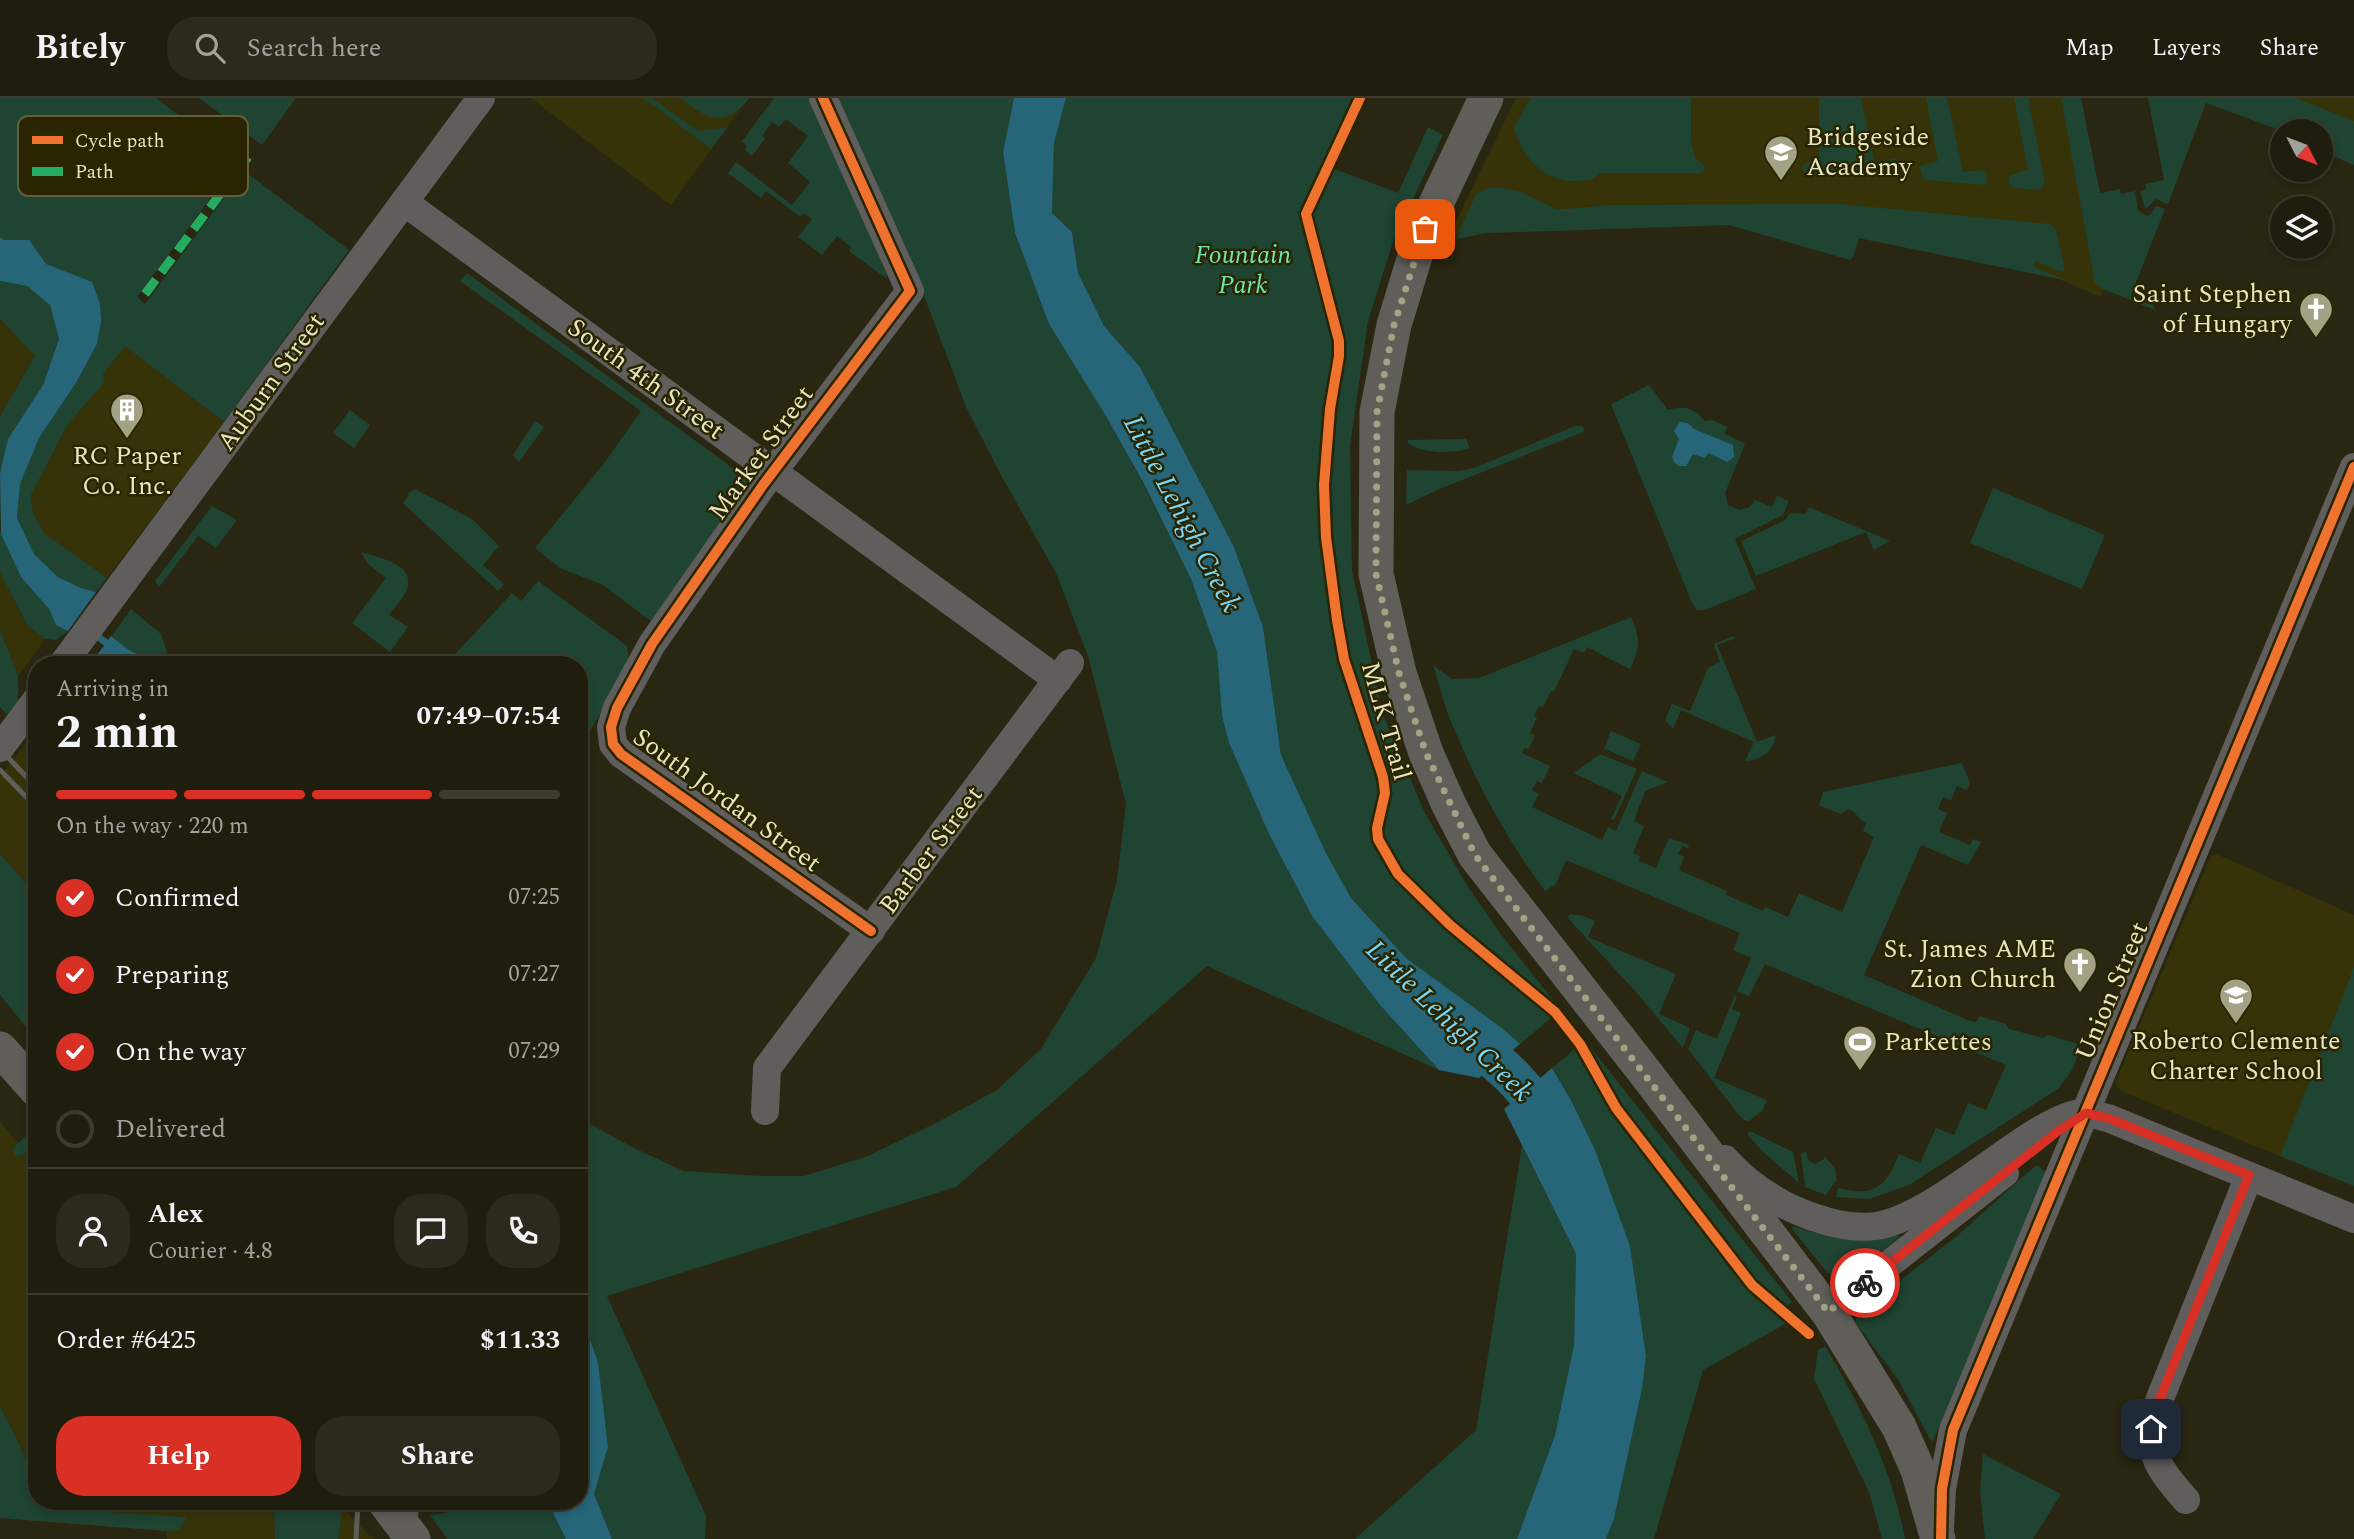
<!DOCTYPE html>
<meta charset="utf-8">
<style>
:root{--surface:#1f1d0e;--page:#2c2a1c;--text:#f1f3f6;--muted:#a1a29e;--line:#3c3b2e;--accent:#d93025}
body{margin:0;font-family:Spectral,serif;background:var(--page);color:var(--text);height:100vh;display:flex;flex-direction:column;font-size:26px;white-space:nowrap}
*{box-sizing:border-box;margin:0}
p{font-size:23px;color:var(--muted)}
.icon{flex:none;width:38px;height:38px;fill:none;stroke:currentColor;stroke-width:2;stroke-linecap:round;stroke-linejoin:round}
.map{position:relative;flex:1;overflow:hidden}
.panel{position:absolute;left:28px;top:558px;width:560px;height:854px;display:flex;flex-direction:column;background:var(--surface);border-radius:28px;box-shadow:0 4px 10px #0003,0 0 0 2px var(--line)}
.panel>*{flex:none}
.needle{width:46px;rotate:132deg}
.tools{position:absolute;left:2270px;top:21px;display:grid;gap:14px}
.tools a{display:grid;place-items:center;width:63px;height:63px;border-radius:50%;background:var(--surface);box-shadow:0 4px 10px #0003,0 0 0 2px var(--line);font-size:35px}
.pin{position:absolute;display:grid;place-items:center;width:60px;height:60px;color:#fff;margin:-30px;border-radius:14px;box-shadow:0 4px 10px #0006}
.courier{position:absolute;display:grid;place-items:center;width:70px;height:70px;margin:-35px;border:5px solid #d93025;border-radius:50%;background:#fff;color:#222;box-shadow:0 2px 9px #0007}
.headline em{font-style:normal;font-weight:700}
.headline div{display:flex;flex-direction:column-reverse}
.headline{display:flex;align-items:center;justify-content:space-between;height:119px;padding:0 28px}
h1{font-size:46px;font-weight:700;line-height:52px}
.bar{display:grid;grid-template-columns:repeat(4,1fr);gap:10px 7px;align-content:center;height:84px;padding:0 28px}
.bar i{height:9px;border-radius:5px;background:var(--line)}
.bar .selected{background:var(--accent)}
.bar p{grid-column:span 4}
.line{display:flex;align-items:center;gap:18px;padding:0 28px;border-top:2px solid var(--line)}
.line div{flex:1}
.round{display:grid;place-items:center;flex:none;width:74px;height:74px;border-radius:28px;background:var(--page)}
ol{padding:0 28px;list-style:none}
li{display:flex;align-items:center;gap:21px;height:77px}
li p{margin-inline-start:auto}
li .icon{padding:7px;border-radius:50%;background:var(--accent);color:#fff;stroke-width:4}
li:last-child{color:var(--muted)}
li i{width:38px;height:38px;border:4px solid var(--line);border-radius:50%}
.primary-button{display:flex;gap:14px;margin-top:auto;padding:14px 28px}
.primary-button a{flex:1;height:80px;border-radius:28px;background:var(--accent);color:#fff;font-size:28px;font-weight:700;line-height:80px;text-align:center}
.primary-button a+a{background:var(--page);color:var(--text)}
header{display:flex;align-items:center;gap:42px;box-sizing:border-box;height:98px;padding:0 35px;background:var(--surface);border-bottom:2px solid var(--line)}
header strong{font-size:33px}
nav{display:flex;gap:38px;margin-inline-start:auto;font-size:24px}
.search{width:490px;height:63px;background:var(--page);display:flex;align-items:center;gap:18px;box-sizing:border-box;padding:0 24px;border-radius:28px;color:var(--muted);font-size:26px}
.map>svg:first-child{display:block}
</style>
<header>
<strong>Bitely</strong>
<div class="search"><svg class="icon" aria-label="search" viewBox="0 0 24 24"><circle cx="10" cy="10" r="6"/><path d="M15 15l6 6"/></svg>Search here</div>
<nav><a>Map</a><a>Layers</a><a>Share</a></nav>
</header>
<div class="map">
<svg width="2354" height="1441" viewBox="0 0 2354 1441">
<rect width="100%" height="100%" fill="#292712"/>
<g fill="#373309">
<path d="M531,0H734L743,7L671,107Z"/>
<path d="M1516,0H2071L2106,178L2101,199L2056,180L1858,140L1729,127L1486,135L1448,140Z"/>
<path d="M2279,0H2354V30Z"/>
<path d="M0,221L35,258L0,318Z"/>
<path d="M124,247L224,324L107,480L44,435L33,414L31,397L68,326L103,285V276Z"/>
<path d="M0,475L28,528L45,541L18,578L0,532Z"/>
<path d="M37,631V797L0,756V679Z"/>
<path d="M2216,756L2354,817V872L2280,1058L2123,994L2118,990L2116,983L2211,758Z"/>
<path d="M0,1024L18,1045L12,1051L25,1054L37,1069V1404H266L274,1412L275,1441H167V1433L23,1422L34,1391L32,1378L16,1338L0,1309Z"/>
<path d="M343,1410L370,1438L375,1441H338Z"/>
</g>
<g fill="#1f4432">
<path d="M0,0H156L236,61L229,75L137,199L145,206L235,85L247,75L349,152L224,324L125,248L103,276L104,285L68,326L31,397L33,415L44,435L107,480L96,494L81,490L58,479L34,456L17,420L20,386L39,340L76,285L97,246L0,155Z"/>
<path d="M199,0H296L262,47Z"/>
<path d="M644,0H652L698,33L728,29L711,51Z"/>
<path d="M680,0H749C725,32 706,20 680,0Z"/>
<path d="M774,0H812L887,177V181L849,153L851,149L837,138L822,157L798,139L812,121L803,115L800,119L766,93L761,100L728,75L736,64L792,107L810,84L788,65L808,38L786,21L779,29L772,24L762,38L765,41L752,58L745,52L747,48L742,43Z"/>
<path d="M837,0H1014L1003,54L1015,135L1049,226L1107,320L1144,387L1191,481L1217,554L1222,618L1229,645L1269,736L1312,818L1380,907L1439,972L1207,868L956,1089L607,1198L706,1418L705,1441H612L594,1396L608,1349L598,1264L579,1210V1020L636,1051L684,1073L760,1078H804L868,1058L938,1024L997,992L1041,951L1096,860L1117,782L1126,706L1088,558L1056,475L1002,379L967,311L908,156Z"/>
<path d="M1066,0H1365L1332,70L1398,95L1428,29L1443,37L1394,141L1368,223L1350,348L1352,472L1383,617L1425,715L1468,789L1503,839L1792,1204L1777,1215L1787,1225L1703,1272L1654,1441H1606L1614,1421L1642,1291L1646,1258L1630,1148L1596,1054L1572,1004L1552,970L1576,950L1551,920L1520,946L1502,930L1406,860L1351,800L1326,755L1281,657L1263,529L1234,449L1140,269L1104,228L1078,175L1072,134L1052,115L1054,45Z"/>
<path d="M1530,0H1691V43L1695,60L1704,67L1705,71L1702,75H1600L1592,82C1583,82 1572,84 1563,82C1537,76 1521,55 1514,30Z"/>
<path d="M1819,0H1861L1874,64L1896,60L1900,73L1897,79L1804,74L1802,69C1807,62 1812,65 1819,65Z"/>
<path d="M1926,0H1947L1963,74L1984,72L1987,82L1985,87L1925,82L1922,79L1919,68L1938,63Z"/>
<path d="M2014,0H2028L2045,84L2040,92L2014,90L2008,84L2010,77L2028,72Z"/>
<path d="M2061,0H2081L2100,95L2120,91L2121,96L2135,93L2138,112L2147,118L2151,116L2156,108L2165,111L2131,197L2153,207L2155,212L2103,191L2095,185Z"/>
<path d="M2148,0H2296L2354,23V67L2327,55L2328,51L2321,48L2320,33H2282L2206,5L2168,106L2156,101L2148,109L2145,110L2140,93L2146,91L2145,86L2164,82Z"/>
<path d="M1497,89L1519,93L1556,111H1566L1609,107L1839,106L2049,126L2056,131L2065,173H2059L2035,163L2033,168L2064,182L1859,140L1853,159L1850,162L1729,127L1486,135L1456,141L1476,96L1488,90Z"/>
<path d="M467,175L753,385L652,524L603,487L560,470L535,450L605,364L641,313L460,183Z"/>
<path d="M0,183L27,188L50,207L59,241L43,287L8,341L0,375V318L35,258L0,221Z"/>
<path d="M1649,287L1668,312C1685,307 1694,310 1705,323L1712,322L1728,329L1724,335L1745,346L1725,395L1728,407L1740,412L1750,409L1755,402L1772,409L1777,398L1789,403L1783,417L1735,441L1756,491L1705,512H1697L1692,505L1611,306Z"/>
<path d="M350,312L370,327L354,350L333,335Z"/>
<path d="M535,323L544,329L519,364L513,357Z"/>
<path d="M1575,328H1581L1584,330L1583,334L1437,392L1406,407L1407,372L1458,373L1474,370Z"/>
<path d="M1466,341L1470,350C1454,356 1422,356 1408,345V342Z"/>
<path d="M1993,390L2105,437L2082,491L1970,445Z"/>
<path d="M415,391L472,421L499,448L483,467L504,486L498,493L403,405L409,398L408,396Z"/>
<path d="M212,408L237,422L216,450L198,438L159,489L155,483Z"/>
<path d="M1809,409L1890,443L1874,452L1866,434L1756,478L1741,443L1785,422L1790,415L1806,416Z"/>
<path d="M0,433L21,479L49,511L56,527L68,533L56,542L45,541L28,528L0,475Z"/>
<path d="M361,454C376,459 413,465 408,488C406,498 395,508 389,517L408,529L390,554L352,525L386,480L368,466Z"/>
<path d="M538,483L627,548L629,564L590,633L579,658V567H445L512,495L521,503Z"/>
<path d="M131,511L161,536L171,567H151L145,560L129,552L112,538Z"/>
<path d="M1631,519C1641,542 1640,549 1630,571L1587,549L1584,555L1574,551L1554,594L1551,593L1543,609L1539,608L1534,618L1537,620L1530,635L1535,638L1529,651L1525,650L1522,655L1550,668L1542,685L1537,683L1532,692L1539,696L1532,709L1602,742L1608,729L1616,733L1642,673L1668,684L1645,693L1634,723L1644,728L1633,755L1640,758L1639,763L1656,770L1669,740L1689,747L1688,750L1682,748L1678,756L1684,759L1679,772L1727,793L1726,797L1763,813L1765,809L1788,819L1799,795L1842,814L1874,739L1863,733L1866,725C1858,721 1856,714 1849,711L1840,716L1819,707L1823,694L1962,665L1970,685L1967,692L1957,688L1951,702L1943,699L1938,711L1947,715L1939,734L1970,747L1973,741L1981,744L1968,767L1921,747L1864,877L1970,923L1976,924L1980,918L2006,926L2009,931L2043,940L2048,937L2082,947L2072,972L2059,990L1909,1087L1869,1101L1836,1099L1838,1090C1875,1099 1885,1090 1899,1056L1920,1065L1936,1030L1954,1037L1968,1005L1986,1012L2006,967L1765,866L1749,898L1737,893L1751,860L1733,852L1740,835L1566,762L1556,786L1545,793C1508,743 1479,690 1455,633C1445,612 1440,589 1433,567L1452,581L1479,580Z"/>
<path d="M0,532L18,578V604L7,617L0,609Z"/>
<path d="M1734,538L1736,540L1717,547L1757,644L1776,637C1773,654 1761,662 1745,663L1754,644L1681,612L1673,631L1665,622L1672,606L1690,613L1708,570L1720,564L1714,546Z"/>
<path d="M1611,633L1641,646L1633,663L1604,651Z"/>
<path d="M1600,656L1637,671L1614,722L1611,721L1622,698L1574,675Z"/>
<path d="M0,756L37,797V942L0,897Z"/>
<path d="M1570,816L1583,818L1595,823L1588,839L1676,876L1659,916L1690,930L1683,950L1636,894L1567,819Z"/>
<path d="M2354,869V1088L2280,1058Z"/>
<path d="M1735,897L1737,899L1732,911L1741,915L1714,980L1767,1002L1762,1013L1749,1023L1744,1022L1739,1017L1688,951L1696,932L1717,941Z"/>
<path d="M1750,1033L1793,1054L1799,1085L1762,1053L1747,1036Z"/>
<path d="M27,1037L37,1049V1069L25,1055L21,1058L15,1057L12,1051Z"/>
<path d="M1522,1048L1576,1156L1574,1247L1555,1337L1517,1441H1355L1476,1332Z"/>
<path d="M1806,1053L1808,1062L1815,1066L1824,1061V1058L1835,1070L1837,1081L1826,1097L1805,1089L1801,1056Z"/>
<path d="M2035,1068H2039L2046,1075L2041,1091L1932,1345L1899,1283L1856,1225V1217L1957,1138Z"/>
<path d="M1793,1128C1827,1140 1861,1145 1896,1137L1900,1139L1841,1185L1826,1173L1792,1131Z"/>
<path d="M1825,1248C1861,1309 1892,1371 1905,1441H1882L1869,1394L1814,1281L1818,1252Z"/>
<path d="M0,1309C14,1334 29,1362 34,1391H37V1404H60V1411L187,1419L179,1432L168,1433L0,1420Z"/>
<path d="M1983,1356L2061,1396L2033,1441H1985L1980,1393Z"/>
<path d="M266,1404H328L329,1410H343L338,1441H275L274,1412Z"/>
<path d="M447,1404H550L554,1417L566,1441H447L430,1417L447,1415Z"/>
</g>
<g fill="#276679">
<path d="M1014,0H1066L1054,45L1052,115L1072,134L1078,175L1104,228L1140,269L1234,449L1263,529L1281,657L1326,755L1351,800L1406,860L1502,930L1520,946L1479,980L1439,972L1380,907L1312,818L1269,736L1229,645L1222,618L1217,554L1191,481L1144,386L1107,320L1049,226L1015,135L1003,54Z"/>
<path d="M0,139L4,142H29L46,166L92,184L100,206L101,223L97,246L76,285L39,340L20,386L17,420L34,456L58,479L81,490L96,494L68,533L56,527L49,511L21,479L1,436L0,375L8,341L43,287L59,241L50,207L27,188L0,183Z"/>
<path d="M1680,324L1688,325L1694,331L1733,347L1734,359L1727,364L1708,355L1705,360L1693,356L1686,368H1679L1674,364L1672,359L1679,341L1674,333Z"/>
<path d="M111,538L129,552L145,560L151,567H112L97,557Z"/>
<path d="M1552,970L1572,1004L1596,1054L1630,1148L1646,1258L1642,1291L1614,1421L1606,1441H1517L1555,1337L1574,1247L1576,1156L1504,1011Z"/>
<path d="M579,1210L598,1264L608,1349L594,1396L612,1441H566L554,1417L550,1404H579Z"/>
</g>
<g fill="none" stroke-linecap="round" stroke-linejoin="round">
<path stroke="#276679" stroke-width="7" d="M92,534L113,550"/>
<path stroke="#276679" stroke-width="40" d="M1454,930C1498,964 1531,988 1555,1040"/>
<g stroke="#605e5d" stroke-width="28">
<path d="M823,0L910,193L763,387L652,546L617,610L611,629L613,646L621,656L871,833"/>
<path d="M404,104L1058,582"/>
<path d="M62,567L481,0"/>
<path d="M0,650L37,601"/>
<path d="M765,1013L767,970L1070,565"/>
<path d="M1725,1061C1749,1088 1779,1107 1813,1119C1833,1126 1855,1131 1876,1128C1924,1121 1994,1059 2038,1033C2053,1025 2070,1014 2087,1015C2094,1016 2102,1019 2108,1020L2354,1121"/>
<path d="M1828,1214L2005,1075"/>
<path d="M2186,1402C2160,1372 2145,1355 2155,1313L2249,1078"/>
<path d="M1940,1430L1942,1391L1953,1332L2354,369"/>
</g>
<g stroke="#605e59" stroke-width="35">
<path d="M1486,0L1433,112L1415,158L1394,227L1377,314L1376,476L1399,575L1426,655L1449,707L1475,757L1647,977L1830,1217L1899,1329L1918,1372L1938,1441"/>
<path d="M0,951L37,992"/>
<path d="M385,1404L413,1441"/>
</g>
<g stroke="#605e58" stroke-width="5">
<path d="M0,651L37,690"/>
<path d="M0,672L37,710"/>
<path d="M356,1441L358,1404"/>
<path d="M398,1441L402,1404"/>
<path d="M413,1441L417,1404"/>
</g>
<path stroke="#26ab63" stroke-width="9" stroke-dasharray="18 9" stroke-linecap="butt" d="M145,196L248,59"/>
<g stroke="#292500" stroke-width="15">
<g id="cycleway">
<path d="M823,0L910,193L763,387L652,546L617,610L611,629L613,646L621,656L871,833"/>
<path d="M1360,0L1306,116L1339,243V258L1330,311L1324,387L1326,439L1337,522L1344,561L1383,679L1385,695L1377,730L1378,741L1398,776L1450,827L1555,914L1580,946L1616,1010L1752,1187L1809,1236"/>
<path d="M1941,1441L1942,1391L1953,1332L2354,369"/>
</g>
</g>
<use href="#cycleway" stroke="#ef722f" stroke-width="10"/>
</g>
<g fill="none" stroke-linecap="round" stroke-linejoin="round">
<path stroke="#a4a284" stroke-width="7" stroke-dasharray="0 12.6" d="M1425,131L1394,227L1377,314L1376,476L1399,575L1426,655L1475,757L1828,1214L1865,1185"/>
<path stroke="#d93025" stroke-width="9" d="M1865,1185L2057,1034L2086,1015L2108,1020L2249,1077L2155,1313L2151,1331"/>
</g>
<defs>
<g id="school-pin" transform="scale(1.75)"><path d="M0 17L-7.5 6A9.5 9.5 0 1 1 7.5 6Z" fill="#a4a284" stroke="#292500"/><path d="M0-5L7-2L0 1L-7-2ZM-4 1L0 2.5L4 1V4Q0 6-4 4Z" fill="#fff"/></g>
<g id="church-pin" transform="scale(1.75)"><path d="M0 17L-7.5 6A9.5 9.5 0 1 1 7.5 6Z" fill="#a4a284" stroke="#292500"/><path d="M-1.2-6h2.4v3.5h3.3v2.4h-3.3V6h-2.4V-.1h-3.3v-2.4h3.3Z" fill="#fff"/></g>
<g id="building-pin" transform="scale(1.75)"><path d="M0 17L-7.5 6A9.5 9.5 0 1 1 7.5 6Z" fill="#a4a284" stroke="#292500"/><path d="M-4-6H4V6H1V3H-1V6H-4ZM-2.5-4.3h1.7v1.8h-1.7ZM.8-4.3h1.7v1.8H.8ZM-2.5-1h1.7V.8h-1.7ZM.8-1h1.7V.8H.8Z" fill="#fff"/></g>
<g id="stadium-pin" transform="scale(1.75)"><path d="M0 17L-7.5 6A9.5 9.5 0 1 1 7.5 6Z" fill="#a4a284" stroke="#292500"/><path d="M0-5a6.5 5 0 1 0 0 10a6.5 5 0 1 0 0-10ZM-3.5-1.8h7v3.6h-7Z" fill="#fff"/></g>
</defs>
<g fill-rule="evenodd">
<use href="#school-pin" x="1781" y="54"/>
<use href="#church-pin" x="2316" y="211"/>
<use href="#building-pin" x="127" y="312"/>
<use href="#church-pin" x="2080" y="866"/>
<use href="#school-pin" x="2236" y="897"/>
<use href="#stadium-pin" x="1860" y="944"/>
</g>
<g text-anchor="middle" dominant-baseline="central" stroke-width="5" stroke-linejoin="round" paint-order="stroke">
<g font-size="26" fill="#e7e5c1" stroke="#292500" text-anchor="start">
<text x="1806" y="39">Bridgeside<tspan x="1806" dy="30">Academy</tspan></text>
<text x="2292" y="196" text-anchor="end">Saint Stephen<tspan x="2292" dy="30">of Hungary</tspan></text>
<text x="127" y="358" text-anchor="middle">RC Paper<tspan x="127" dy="30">Co. Inc.</tspan></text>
<text x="2056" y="851" text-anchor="end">St. James AME<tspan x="2056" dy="30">Zion Church</tspan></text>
<text x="2236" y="943" text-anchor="middle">Roberto Clemente<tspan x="2236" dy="30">Charter School</tspan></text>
<text x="1884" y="944">Parkettes</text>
</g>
<g font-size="26" font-style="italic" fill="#6fe2b2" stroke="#292500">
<text x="1243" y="157">Fountain<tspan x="1243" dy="30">Park</tspan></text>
</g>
<g font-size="26" fill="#e7e5c1" stroke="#292500">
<text transform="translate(646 281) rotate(36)">South 4th Street</text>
<text transform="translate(271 284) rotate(-54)">Auburn Street</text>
<text transform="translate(761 355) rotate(-54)">Market Street</text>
<text transform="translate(1386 623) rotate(74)">MLK Trail</text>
<text transform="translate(727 702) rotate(36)">South Jordan Street</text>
<text transform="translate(931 752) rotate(-53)">Barber Street</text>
<text transform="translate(2112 893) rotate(-67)">Union Street</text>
</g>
<g font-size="28" font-style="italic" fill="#78d6f8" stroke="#292500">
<text transform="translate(1182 416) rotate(62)">Little Lehigh Creek</text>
<text transform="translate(1449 923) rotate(44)">Little Lehigh Creek</text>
</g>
</g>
<rect x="18" y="18" width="230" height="80" rx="10" fill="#292500" stroke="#625f3a" stroke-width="2"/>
<rect x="32" y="38" width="31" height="8" fill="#ef722f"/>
<rect x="32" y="69" width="31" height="9" fill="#26ab63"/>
<g font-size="19" fill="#e7e5c1">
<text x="75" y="49">Cycle path</text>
<text x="75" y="80">Path</text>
</g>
</svg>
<div class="tools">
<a><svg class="needle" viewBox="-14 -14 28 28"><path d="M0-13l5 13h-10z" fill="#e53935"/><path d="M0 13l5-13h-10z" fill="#a1a29e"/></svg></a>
<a><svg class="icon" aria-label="layers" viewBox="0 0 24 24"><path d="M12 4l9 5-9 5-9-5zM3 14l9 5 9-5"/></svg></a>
</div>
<div class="pin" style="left:1425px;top:131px;background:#ea580c"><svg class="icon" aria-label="bag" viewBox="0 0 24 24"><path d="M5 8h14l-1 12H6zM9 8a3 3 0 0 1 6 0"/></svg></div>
<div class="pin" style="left:2151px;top:1331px;background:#1f2937"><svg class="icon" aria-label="home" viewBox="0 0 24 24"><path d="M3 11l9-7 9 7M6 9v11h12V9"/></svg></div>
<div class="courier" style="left:1865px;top:1185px"><svg class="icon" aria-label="bike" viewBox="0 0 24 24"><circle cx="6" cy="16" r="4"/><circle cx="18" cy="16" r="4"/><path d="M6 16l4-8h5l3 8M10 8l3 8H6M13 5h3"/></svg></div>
<section class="panel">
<div class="headline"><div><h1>2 min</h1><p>Arriving in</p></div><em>07:49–07:54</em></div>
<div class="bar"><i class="selected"></i><i class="selected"></i><i class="selected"></i><i></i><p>On the way · 220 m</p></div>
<ol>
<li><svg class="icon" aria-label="check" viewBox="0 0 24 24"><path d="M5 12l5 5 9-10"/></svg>Confirmed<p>07:25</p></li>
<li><svg class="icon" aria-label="check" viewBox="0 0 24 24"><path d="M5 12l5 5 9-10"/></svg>Preparing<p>07:27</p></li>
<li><svg class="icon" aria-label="check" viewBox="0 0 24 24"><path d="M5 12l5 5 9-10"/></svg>On the way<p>07:29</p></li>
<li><i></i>Delivered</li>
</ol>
<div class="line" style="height:126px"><a class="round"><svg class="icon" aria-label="person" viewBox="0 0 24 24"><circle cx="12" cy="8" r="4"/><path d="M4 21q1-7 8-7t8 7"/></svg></a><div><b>Alex</b><p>Courier · 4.8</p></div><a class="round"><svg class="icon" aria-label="chat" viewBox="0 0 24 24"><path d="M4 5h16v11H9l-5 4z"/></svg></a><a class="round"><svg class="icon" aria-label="phone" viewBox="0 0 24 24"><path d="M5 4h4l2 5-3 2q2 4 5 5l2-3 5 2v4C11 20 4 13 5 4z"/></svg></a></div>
<div class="line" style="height:91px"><div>Order #6425</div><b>$11.33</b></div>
<div class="primary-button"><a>Help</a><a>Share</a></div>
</section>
</div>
